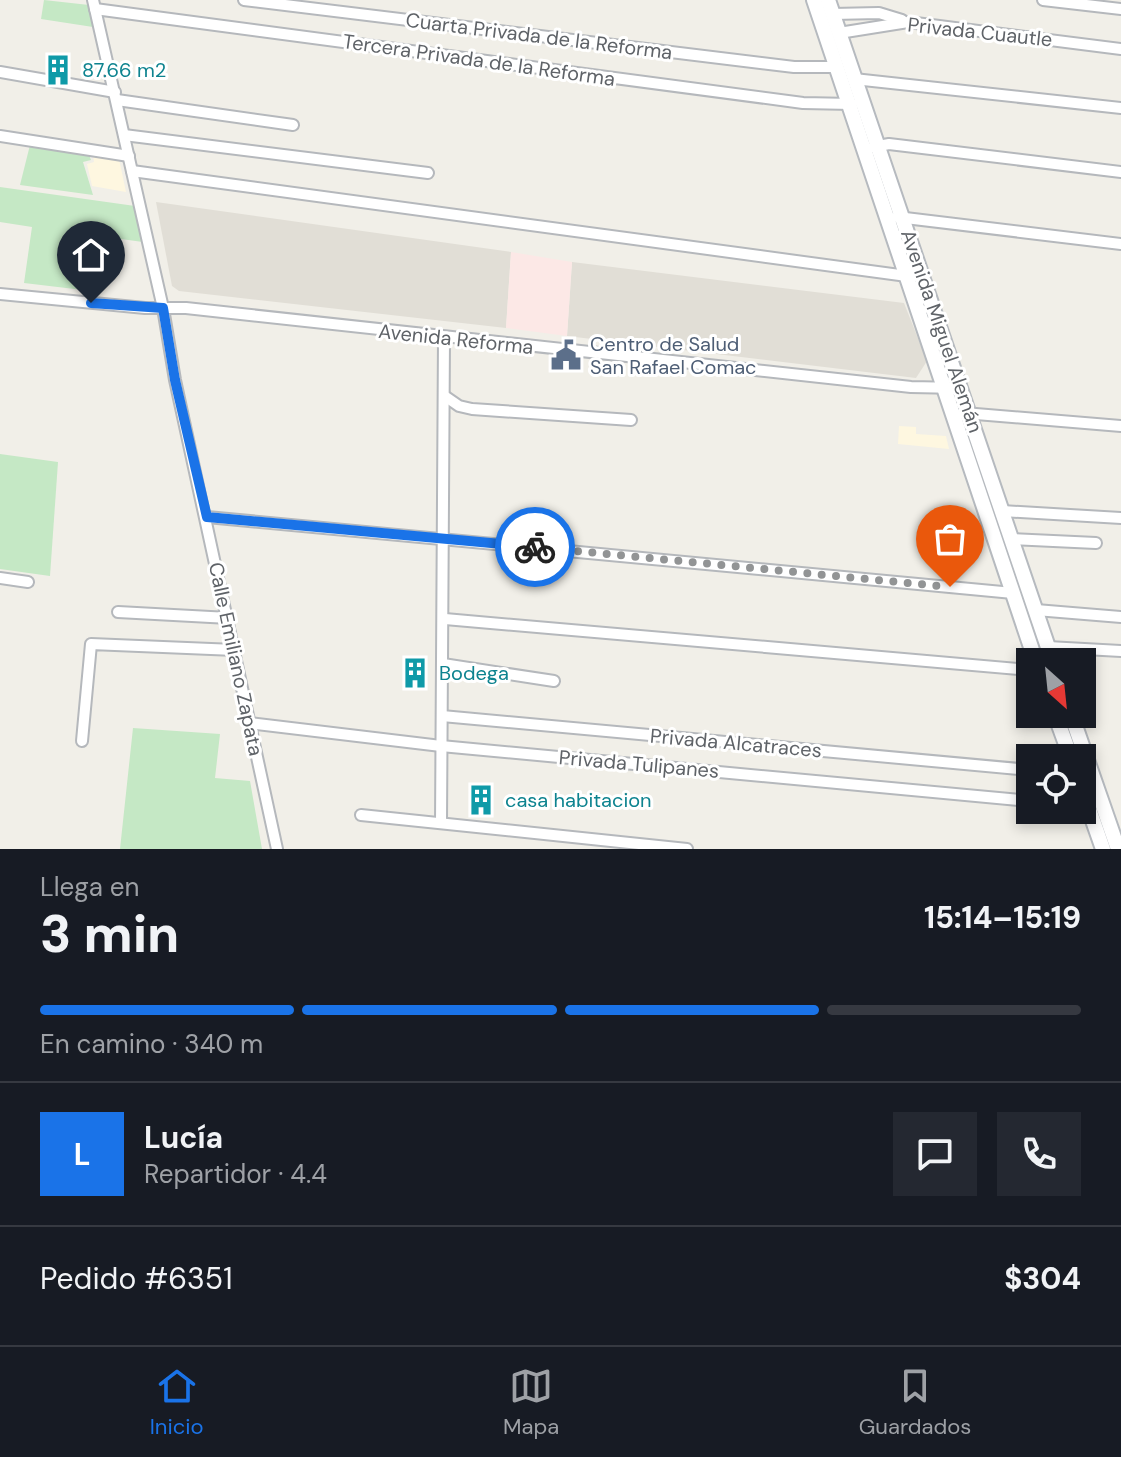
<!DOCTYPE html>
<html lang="es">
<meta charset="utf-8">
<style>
:root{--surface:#171b24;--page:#242831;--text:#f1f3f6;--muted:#9ea1a6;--line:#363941;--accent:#1a73e8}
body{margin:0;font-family:"DM Sans",sans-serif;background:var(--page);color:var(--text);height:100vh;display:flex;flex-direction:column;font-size:30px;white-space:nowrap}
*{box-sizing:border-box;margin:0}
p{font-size:26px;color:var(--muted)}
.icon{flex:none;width:44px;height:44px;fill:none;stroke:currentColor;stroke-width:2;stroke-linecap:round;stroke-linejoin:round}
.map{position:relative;height:849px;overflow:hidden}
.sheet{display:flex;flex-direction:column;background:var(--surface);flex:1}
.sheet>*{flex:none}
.needle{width:52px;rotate:153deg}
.fabs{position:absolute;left:1016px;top:648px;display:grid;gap:16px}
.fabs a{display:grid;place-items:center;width:80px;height:80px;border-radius:0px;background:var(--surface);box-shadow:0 4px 12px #0003;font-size:40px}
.pin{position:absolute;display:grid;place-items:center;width:68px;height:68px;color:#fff;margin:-82px -34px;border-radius:50% 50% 50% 0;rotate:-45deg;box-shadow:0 0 8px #0007}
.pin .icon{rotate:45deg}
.courier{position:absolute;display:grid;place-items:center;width:80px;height:80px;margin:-40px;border:6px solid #1a73e8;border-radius:50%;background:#fff;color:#222;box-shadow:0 2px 10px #0007}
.overview em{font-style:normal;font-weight:800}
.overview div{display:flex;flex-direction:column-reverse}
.overview{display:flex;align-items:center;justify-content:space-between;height:136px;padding:0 40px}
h1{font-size:52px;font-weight:800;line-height:60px}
.bar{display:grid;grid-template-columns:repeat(4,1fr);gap:12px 8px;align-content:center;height:96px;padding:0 40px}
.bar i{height:10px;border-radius:6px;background:var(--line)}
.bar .on{background:var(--accent)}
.bar p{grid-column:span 4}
.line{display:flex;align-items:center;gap:20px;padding:0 40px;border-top:2px solid var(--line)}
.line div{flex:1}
.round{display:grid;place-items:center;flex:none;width:84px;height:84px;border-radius:0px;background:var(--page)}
.tab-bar{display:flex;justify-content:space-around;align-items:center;height:112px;border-top:2px solid var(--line);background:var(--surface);font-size:22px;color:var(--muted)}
.tab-bar a{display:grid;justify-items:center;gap:4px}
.tab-bar .on{color:var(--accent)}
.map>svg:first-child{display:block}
</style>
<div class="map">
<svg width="1121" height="849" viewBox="0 0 1121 849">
<rect width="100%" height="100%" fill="#f1efe8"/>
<g fill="#fef7e0">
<path d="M93,155L119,159L126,192L92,186L87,164L94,162Z"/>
<path d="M899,426L916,427V434L946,436L949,449L898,444Z"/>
</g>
<g fill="#e1ded6">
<path d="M156,202L511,252L506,328L179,291L172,286Z"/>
<path d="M572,262L904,303L927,361L916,378L567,336Z"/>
</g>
<path fill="#fce8e6" d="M511,252L572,262L567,336L506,328Z"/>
<g fill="#c5e8c5">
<path d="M44,0L89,5L93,27L41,19Z"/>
<path d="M30,145L89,155L91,160L83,162L93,195L20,185Z"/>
<path d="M0,187L135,206L143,242L91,235L83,290L24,283L32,227L0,222Z"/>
<path d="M0,454L58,462L50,576L0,569Z"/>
<path d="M133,728L220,734L215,778L250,781L262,849H120Z"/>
</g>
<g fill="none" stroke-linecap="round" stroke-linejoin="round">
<g stroke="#b5b8bc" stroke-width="14">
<g id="street">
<path d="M93,0L163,308L175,380L277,849"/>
<path d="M244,0L794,67H835"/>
<path d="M1043,0L1121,9"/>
<path d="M95,9L803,103L852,104"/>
<path d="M833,14L879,13L902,20"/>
<path d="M839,33L908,22L1121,49"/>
<path d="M0,72L115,92"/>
<path d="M854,79L1121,108"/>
<path d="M117,100L293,125"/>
<path d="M124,135L428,173"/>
<path d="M0,136L129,156"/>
<path d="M873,147L889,144L1121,172"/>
<path d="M132,171L907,276"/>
<path d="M897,217L1121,244"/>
<path d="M0,294L145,308H186L911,387L960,388"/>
<path d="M446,397L459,406L472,409L631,420"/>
<path d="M964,413L1121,426"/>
<path d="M1002,511L1121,518"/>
<path d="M207,517L1013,593"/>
<path d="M1011,539L1096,543"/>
<path d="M0,578L28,582"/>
<path d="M1036,610L1121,617"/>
<path d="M118,612L229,618"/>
<path d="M445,619L1030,670"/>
<path d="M1048,647L1121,651"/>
<path d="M443,664L554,681"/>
<path d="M442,716L1030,770"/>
<path d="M249,723L441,746L1030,801"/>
<path d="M82,741L91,644L235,650"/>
<path d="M361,815L687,849"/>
<path d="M441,823L444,338"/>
</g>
</g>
<g stroke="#b6babf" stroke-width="18">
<g id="secondary">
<path d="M814,0L1036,662"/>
<path d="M828,0L1053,662"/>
<path d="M1055,714L1071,758"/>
<path d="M1071,714L1118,849"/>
<path d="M1082,789L1103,849"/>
</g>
</g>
<use href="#street" stroke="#fff" stroke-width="10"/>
<use href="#secondary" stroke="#fff" stroke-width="14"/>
</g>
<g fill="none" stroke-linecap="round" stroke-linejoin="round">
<path stroke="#929495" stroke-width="8" stroke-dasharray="0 14.4" d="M535,547L950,587"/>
<path stroke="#1a73e8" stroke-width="10" d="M91,303L163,308L175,380L207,517L535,547"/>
</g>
<defs>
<g id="building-bare" transform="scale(2.4)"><path d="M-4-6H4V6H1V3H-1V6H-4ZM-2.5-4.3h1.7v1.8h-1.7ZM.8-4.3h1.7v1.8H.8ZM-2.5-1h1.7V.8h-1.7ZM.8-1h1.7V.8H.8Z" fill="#0f9aa8" stroke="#fff" stroke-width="2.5" paint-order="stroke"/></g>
<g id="civic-bare" transform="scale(2.4)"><path d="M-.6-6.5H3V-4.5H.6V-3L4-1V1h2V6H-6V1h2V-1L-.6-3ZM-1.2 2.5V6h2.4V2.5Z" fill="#5c6f8a" stroke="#fff" stroke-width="2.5" paint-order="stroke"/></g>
</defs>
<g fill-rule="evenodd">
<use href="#building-bare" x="58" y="70"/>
<use href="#civic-bare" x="566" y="355"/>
<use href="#building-bare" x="415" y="673"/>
<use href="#building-bare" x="481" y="800"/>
</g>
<g text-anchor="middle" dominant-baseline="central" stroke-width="6" stroke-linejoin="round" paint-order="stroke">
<g font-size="20" fill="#5f6368" stroke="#fff">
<text transform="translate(980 32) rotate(6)">Privada Cuautle</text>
<text transform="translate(539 36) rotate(7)">Cuarta Privada de la Reforma</text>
<text transform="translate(479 60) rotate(8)">Tercera Privada de la Reforma</text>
<text transform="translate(942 331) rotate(71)">Avenida Miguel Alemán</text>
<text transform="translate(456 339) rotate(6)">Avenida Reforma</text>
<text transform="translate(236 659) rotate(78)">Calle Emiliano Zapata</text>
<text transform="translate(736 743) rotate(5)">Privada Alcatraces</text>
<text transform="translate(639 764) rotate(5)">Privada Tulipanes</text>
</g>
<g font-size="20" fill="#0d838f" stroke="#fff" text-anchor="start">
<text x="82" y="70">87.66 m2</text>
<text x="439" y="673">Bodega</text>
<text x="505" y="800">casa habitacion</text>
</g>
<g font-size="20" fill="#4e5e75" stroke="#fff" text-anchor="start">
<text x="590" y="344">Centro de Salud<tspan x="590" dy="23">San Rafael Comac</tspan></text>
</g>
</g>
</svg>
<div class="fabs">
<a><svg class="needle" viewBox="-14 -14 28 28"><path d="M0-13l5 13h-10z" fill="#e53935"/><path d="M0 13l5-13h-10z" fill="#9ea1a6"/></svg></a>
<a><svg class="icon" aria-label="locate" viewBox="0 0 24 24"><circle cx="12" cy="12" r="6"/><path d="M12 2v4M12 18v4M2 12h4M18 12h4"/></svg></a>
</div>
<div class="pin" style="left:950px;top:587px;background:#ea580c"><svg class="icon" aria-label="bag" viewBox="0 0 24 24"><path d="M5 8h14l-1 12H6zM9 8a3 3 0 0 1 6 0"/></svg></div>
<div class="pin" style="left:91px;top:303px;background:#1f2937"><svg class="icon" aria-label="home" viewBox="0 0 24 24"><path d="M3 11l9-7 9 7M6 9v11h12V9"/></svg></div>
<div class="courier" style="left:535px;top:547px"><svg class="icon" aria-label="bike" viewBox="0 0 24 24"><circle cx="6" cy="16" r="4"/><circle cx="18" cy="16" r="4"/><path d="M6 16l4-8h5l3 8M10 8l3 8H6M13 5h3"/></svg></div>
</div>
<section class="sheet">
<div class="overview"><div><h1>3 min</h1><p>Llega en</p></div><em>15:14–15:19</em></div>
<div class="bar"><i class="on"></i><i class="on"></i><i class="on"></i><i></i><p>En camino · 340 m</p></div>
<div class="line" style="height:144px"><b class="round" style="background:var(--accent);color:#fff">L</b><div><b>Lucía</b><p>Repartidor · 4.4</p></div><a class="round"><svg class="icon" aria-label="chat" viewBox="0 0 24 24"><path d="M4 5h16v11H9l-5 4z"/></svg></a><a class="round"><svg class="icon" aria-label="phone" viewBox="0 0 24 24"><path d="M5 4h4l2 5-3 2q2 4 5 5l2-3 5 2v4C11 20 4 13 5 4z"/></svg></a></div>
<div class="line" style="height:104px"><div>Pedido #6351</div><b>$304</b></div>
</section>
<nav class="tab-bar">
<a class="on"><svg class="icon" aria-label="home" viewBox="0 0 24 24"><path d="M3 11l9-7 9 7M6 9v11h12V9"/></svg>Inicio</a>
<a><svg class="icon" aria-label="map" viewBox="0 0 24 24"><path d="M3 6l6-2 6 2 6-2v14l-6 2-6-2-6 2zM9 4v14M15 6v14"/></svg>Mapa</a>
<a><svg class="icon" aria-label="saved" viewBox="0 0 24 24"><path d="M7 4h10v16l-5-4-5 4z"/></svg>Guardados</a>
</nav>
